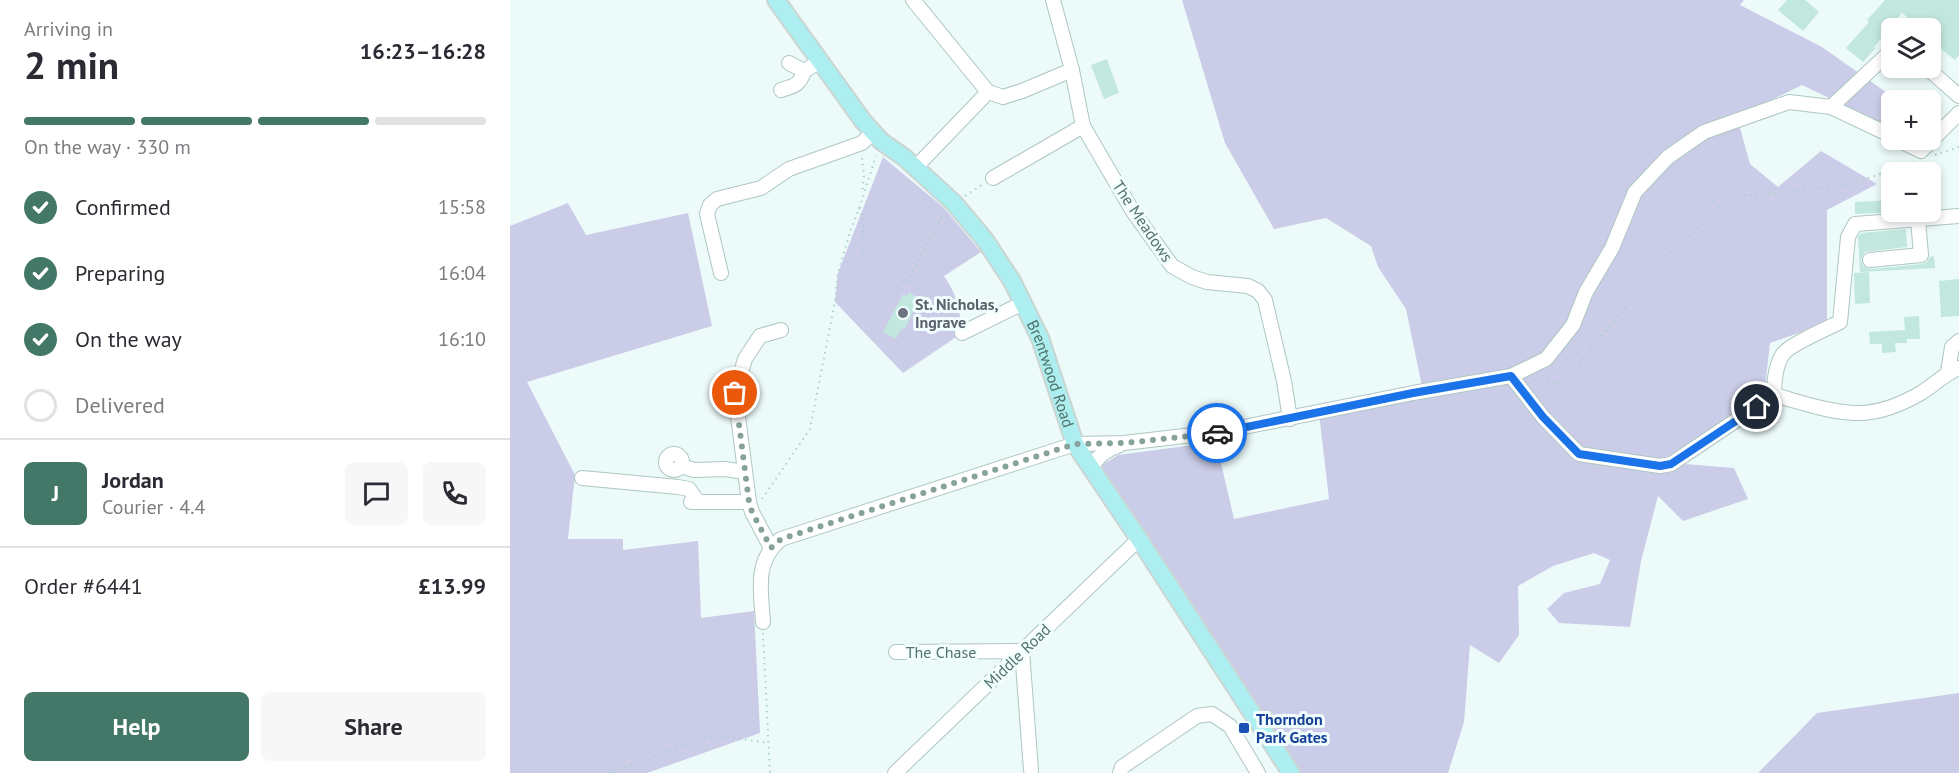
<!DOCTYPE html>
<meta charset="utf-8">
<style>
:root{--surface:#fff;--page:#f7f7f7;--text:#2b2b33;--muted:#7c7c81;--line:#e1e1e2;--accent:#437767}
body{margin:0;font-family:"PT Sans",sans-serif;background:var(--page);color:var(--text);height:100vh;display:flex;flex-direction:column;font-size:22px;white-space:nowrap}
*{box-sizing:border-box;margin:0}
p{font-size:20px;color:var(--muted)}
.icon{flex:none;width:33px;height:33px;fill:none;stroke:currentColor;stroke-width:2;stroke-linecap:round;stroke-linejoin:round}
.map{position:relative;flex:1;overflow:hidden}
.drawer{display:flex;flex-direction:column;background:var(--surface);width:510px}
.drawer>*{flex:none}
.controls{position:absolute;left:1371px;top:18px;display:grid;gap:12px}
.controls a{display:grid;place-items:center;width:60px;height:60px;border-radius:9px;background:var(--surface);box-shadow:0 3px 9px #0003;font-size:30px}
.pin{position:absolute;display:grid;place-items:center;width:51px;height:51px;color:#fff;margin:-26px;border:3px solid #fff;border-radius:50%;box-shadow:0 2px 6px #0007}
.courier{position:absolute;display:grid;place-items:center;width:60px;height:60px;margin:-30px;border:4px solid #1a73e8;border-radius:50%;background:#fff;color:#222;box-shadow:0 2px 8px #0007}
.headline em{font-style:normal;font-weight:600}
.headline div{display:flex;flex-direction:column-reverse}
.headline{display:flex;align-items:center;justify-content:space-between;height:102px;padding:0 24px}
h1{font-size:39px;font-weight:600;line-height:45px}
.bar{display:grid;grid-template-columns:repeat(4,1fr);gap:9px 6px;align-content:center;height:72px;padding:0 24px}
.bar i{height:8px;border-radius:4px;background:var(--line)}
.bar .active{background:var(--accent)}
.bar p{grid-column:span 4}
.line{display:flex;align-items:center;gap:15px;padding:0 24px;border-top:2px solid var(--line)}
.line div{flex:1}
.round{display:grid;place-items:center;flex:none;width:63px;height:63px;border-radius:9px;background:var(--page)}
ol{padding:0 24px;list-style:none}
li{display:flex;align-items:center;gap:18px;height:66px}
li p{margin-inline-start:auto}
li .icon{padding:6px;border-radius:50%;background:var(--accent);color:#fff;stroke-width:4}
li:last-child{color:var(--muted)}
li i{width:33px;height:33px;border:3px solid var(--line);border-radius:50%}
.action{display:flex;gap:12px;margin-top:auto;padding:12px 24px}
.action a{flex:1;height:69px;border-radius:9px;background:var(--accent);color:#fff;font-size:24px;font-weight:600;line-height:69px;text-align:center}
.action a+a{background:var(--page);color:var(--text)}
main{display:flex;flex:1;min-height:0}
.map>svg:first-child{display:block}
</style>
<main>
<section class="drawer">
<div class="headline"><div><h1>2 min</h1><p>Arriving in</p></div><em>16:23–16:28</em></div>
<div class="bar"><i class="active"></i><i class="active"></i><i class="active"></i><i></i><p>On the way · 330 m</p></div>
<ol>
<li><svg class="icon" aria-label="check" viewBox="0 0 24 24"><path d="M5 12l5 5 9-10"/></svg>Confirmed<p>15:58</p></li>
<li><svg class="icon" aria-label="check" viewBox="0 0 24 24"><path d="M5 12l5 5 9-10"/></svg>Preparing<p>16:04</p></li>
<li><svg class="icon" aria-label="check" viewBox="0 0 24 24"><path d="M5 12l5 5 9-10"/></svg>On the way<p>16:10</p></li>
<li><i></i>Delivered</li>
</ol>
<div class="line" style="height:108px"><b class="round" style="background:var(--accent);color:#fff">J</b><div><b>Jordan</b><p>Courier · 4.4</p></div><a class="round"><svg class="icon" aria-label="chat" viewBox="0 0 24 24"><path d="M4 5h16v11H9l-5 4z"/></svg></a><a class="round"><svg class="icon" aria-label="phone" viewBox="0 0 24 24"><path d="M5 4h4l2 5-3 2q2 4 5 5l2-3 5 2v4C11 20 4 13 5 4z"/></svg></a></div>
<div class="line" style="height:78px"><div>Order #6441</div><b>£13.99</b></div>
<div class="action"><a>Help</a><a>Share</a></div>
</section>
<div class="map">
<svg width="1449" height="773" viewBox="0 0 1449 773">
<rect width="100%" height="100%" fill="#ecfafa"/>
<g fill="#cbcce7">
<path d="M672,0H1234L1230,5L1312,47L1387,100H1382L1381,128L1292,85L1227,117L1240,164L1268,187L1311,151L1367,184L1317,210V323L1260,343L1255,387L1162,463L1224,468L1238,499L1173,521L1148,496L1131,561L1120,627L1049,623L1037,609L1054,593L1090,584L1100,560L1084,553L1043,566L1008,586L1009,635L989,663L960,645L954,722L938,773H781L583,471L608,455L706,442L724,519L819,499L809,413L913,391L896,309L868,267L861,246L816,218L764,229L715,143Z"/>
<path d="M373,157L434,208L471,252L434,276C447,294 450,311 452,333L393,373L325,302L328,273Z"/>
<path d="M58,203L76,235L178,213L202,326L17,382L65,475L58,539H113V550L188,541L191,618L244,611L250,733L137,773H0V226Z"/>
<path d="M1449,693V773H1248L1307,713Z"/>
</g>
<g fill="#c2e7df">
<path d="M1277,0H1295L1309,12L1293,31L1268,10Z"/>
<path d="M1375,0H1449V55L1445,60L1430,48L1420,59V28H1411L1392,13L1364,47L1366,48L1353,62L1336,48L1359,22L1357,20Z"/>
<path d="M597,59L609,93L594,99L581,65Z"/>
<path d="M1382,200V212H1390L1345,214V202Z"/>
<path d="M1396,229L1397,247L1355,252L1351,260L1353,266L1361,269L1412,264L1417,262L1420,257L1424,256L1425,268L1350,272L1348,237L1351,233Z"/>
<path d="M1359,272L1360,303L1345,304L1344,273Z"/>
<path d="M1449,279V316L1431,317L1429,281Z"/>
<path d="M399,292L410,299L394,330L392,328L386,339L373,332L393,294L397,296Z"/>
<path d="M1409,316L1410,339H1397V343H1385L1386,352L1372,353V344H1360L1359,332L1395,330L1394,317Z"/>
</g>
<g fill="none" stroke-linecap="round" stroke-linejoin="round">
<g stroke="#adc7c2" stroke-width="16">
<g id="minor">
<path d="M403,0L478,92L493,97L512,91L562,70"/>
<path d="M543,0L562,70L573,126L622,210L662,266L682,277L697,282L738,286L748,291L755,300L774,381L780,419"/>
<path d="M279,63L294,71"/>
<path d="M1417,68L1449,96"/>
<path d="M271,90C284,86 290,85 294,71L309,62"/>
<path d="M1321,107L1382,50"/>
<path d="M1388,140L1411,151L1449,113"/>
<path d="M405,168L478,92"/>
<path d="M483,178L573,126"/>
<path d="M1360,260L1411,255L1408,219"/>
<path d="M211,273L197,214L200,205L207,199L251,188L279,169L352,143L363,132"/>
<path d="M452,333L513,303"/>
<path d="M1438,372L1442,347L1449,341"/>
<path d="M1001,376L1033,417L1069,454L1150,466L1161,464L1264,395"/>
<path d="M1264,395C1264,381 1265,366 1273,354C1279,345 1318,328 1330,322L1338,237L1345,224L1449,216"/>
<path d="M1264,395C1290,402 1318,412 1345,413C1367,414 1392,404 1411,393C1424,385 1434,374 1449,368"/>
<circle cx="164" cy="462" r="8"/>
<path d="M171,466L184,470L215,469L235,472"/>
<path d="M581,469C587,456 597,449 610,445"/>
<path d="M72,478L168,487L179,489L188,502"/>
<path d="M181,502H239"/>
<path d="M261,548L242,512L239,502L225,393L235,359L250,336L271,330"/>
<path d="M253,622C251,590 244,561 271,539L565,444L614,443L709,432L903,393L1001,376L1036,359L1063,325L1076,292L1102,248L1125,192L1158,157L1194,132L1279,102L1321,107L1382,136"/>
<path d="M386,652L512,651L521,770"/>
<path d="M385,773L629,539"/>
<path d="M610,773L612,767L687,716L702,714L720,726L748,773"/>
</g>
</g>
<g stroke="#cbd5d2" stroke-width="20">
<g id="major">
<path id="s1" d="M266,0L353,121L371,141L395,158L444,203L475,240L502,281L530,338L565,444L629,539L781,773"/>
</g>
</g>
<g stroke="#aad2c9" stroke-width="2" stroke-dasharray="1.5 4.5" stroke-linecap="butt">
<path d="M1425,155L1449,147"/>
<path d="M352,158L354,176L352,194"/>
<path d="M455,196L473,184"/>
<path d="M349,208L354,221L352,247L354,257L360,263L397,283L433,213"/>
<path d="M1025,380L1053,384L1155,258L1222,195H1248L1335,186L1405,162"/>
<path d="M252,499L300,429L325,302L328,273L340,232L349,209L366,156"/>
<path d="M253,633L260,773"/>
<path d="M98,773L203,735L259,743"/>
</g>
<use href="#minor" stroke="#fff" stroke-width="14"/>
<use href="#major" stroke="#adeff0" stroke-width="16"/>
</g>
<g fill="none" stroke-linecap="round" stroke-linejoin="round">
<path stroke="#87a29c" stroke-width="6" stroke-dasharray="0 10.8" d="M225,393L239,502L242,512L261,548L271,539L565,444L615,443L707,433"/>
<path stroke="#1a73e8" stroke-width="8" d="M707,433L903,393L1001,376L1033,417L1069,454L1150,466L1161,464L1247,407"/>
</g>
<circle fill="#6b7280" stroke="#f2fdfd" stroke-width="2" cx="393" cy="313" r="6"/>
<rect fill="#1a4fb4" stroke="#f2fdfd" stroke-width="2" x="728" y="722" width="12" height="12" rx="3"/>
<g text-anchor="middle" dominant-baseline="central" stroke-width="6" stroke-linejoin="round" paint-order="stroke">
<g font-size="16" fill="#51736a" stroke="#f2fdfd">
<text transform="translate(633 221) rotate(56)">The Meadows</text>
<text stroke="none"><textPath href="#s1" startOffset="470">Brentwood Road</textPath></text>
<text x="431" y="652">The Chase</text>
<text transform="translate(507 656) rotate(-44)">Middle Road</text>
</g>
<g font-size="16" font-weight="bold" fill="#5b616d" stroke="#f2fdfd" text-anchor="start">
<text x="405" y="304">St. Nicholas,<tspan x="405" dy="18">Ingrave</tspan></text>
</g>
<g font-size="16" font-weight="bold" fill="#164399" stroke="#f2fdfd" text-anchor="start">
<text x="746" y="719">Thorndon<tspan x="746" dy="18">Park Gates</tspan></text>
</g>
</g>
</svg>
<div class="controls">
<a><svg class="icon" aria-label="layers" viewBox="0 0 24 24"><path d="M12 4l9 5-9 5-9-5zM3 14l9 5 9-5"/></svg></a>
<a>+</a>
<a>−</a>
</div>
<div class="pin" style="left:225px;top:393px;background:#ea580c"><svg class="icon" aria-label="bag" viewBox="0 0 24 24"><path d="M5 8h14l-1 12H6zM9 8a3 3 0 0 1 6 0"/></svg></div>
<div class="pin" style="left:1247px;top:407px;background:#1f2937"><svg class="icon" aria-label="home" viewBox="0 0 24 24"><path d="M3 11l9-7 9 7M6 9v11h12V9"/></svg></div>
<div class="courier" style="left:707px;top:433px"><svg class="icon" aria-label="car" viewBox="0 0 24 24"><path d="M5 17H2v-5l4-1 3-4h7l3 4 3 1v5h-3M9 17h6M6 11h13"/><circle cx="7" cy="17" r="2"/><circle cx="17" cy="17" r="2"/></svg></div>
</div>
</main>
